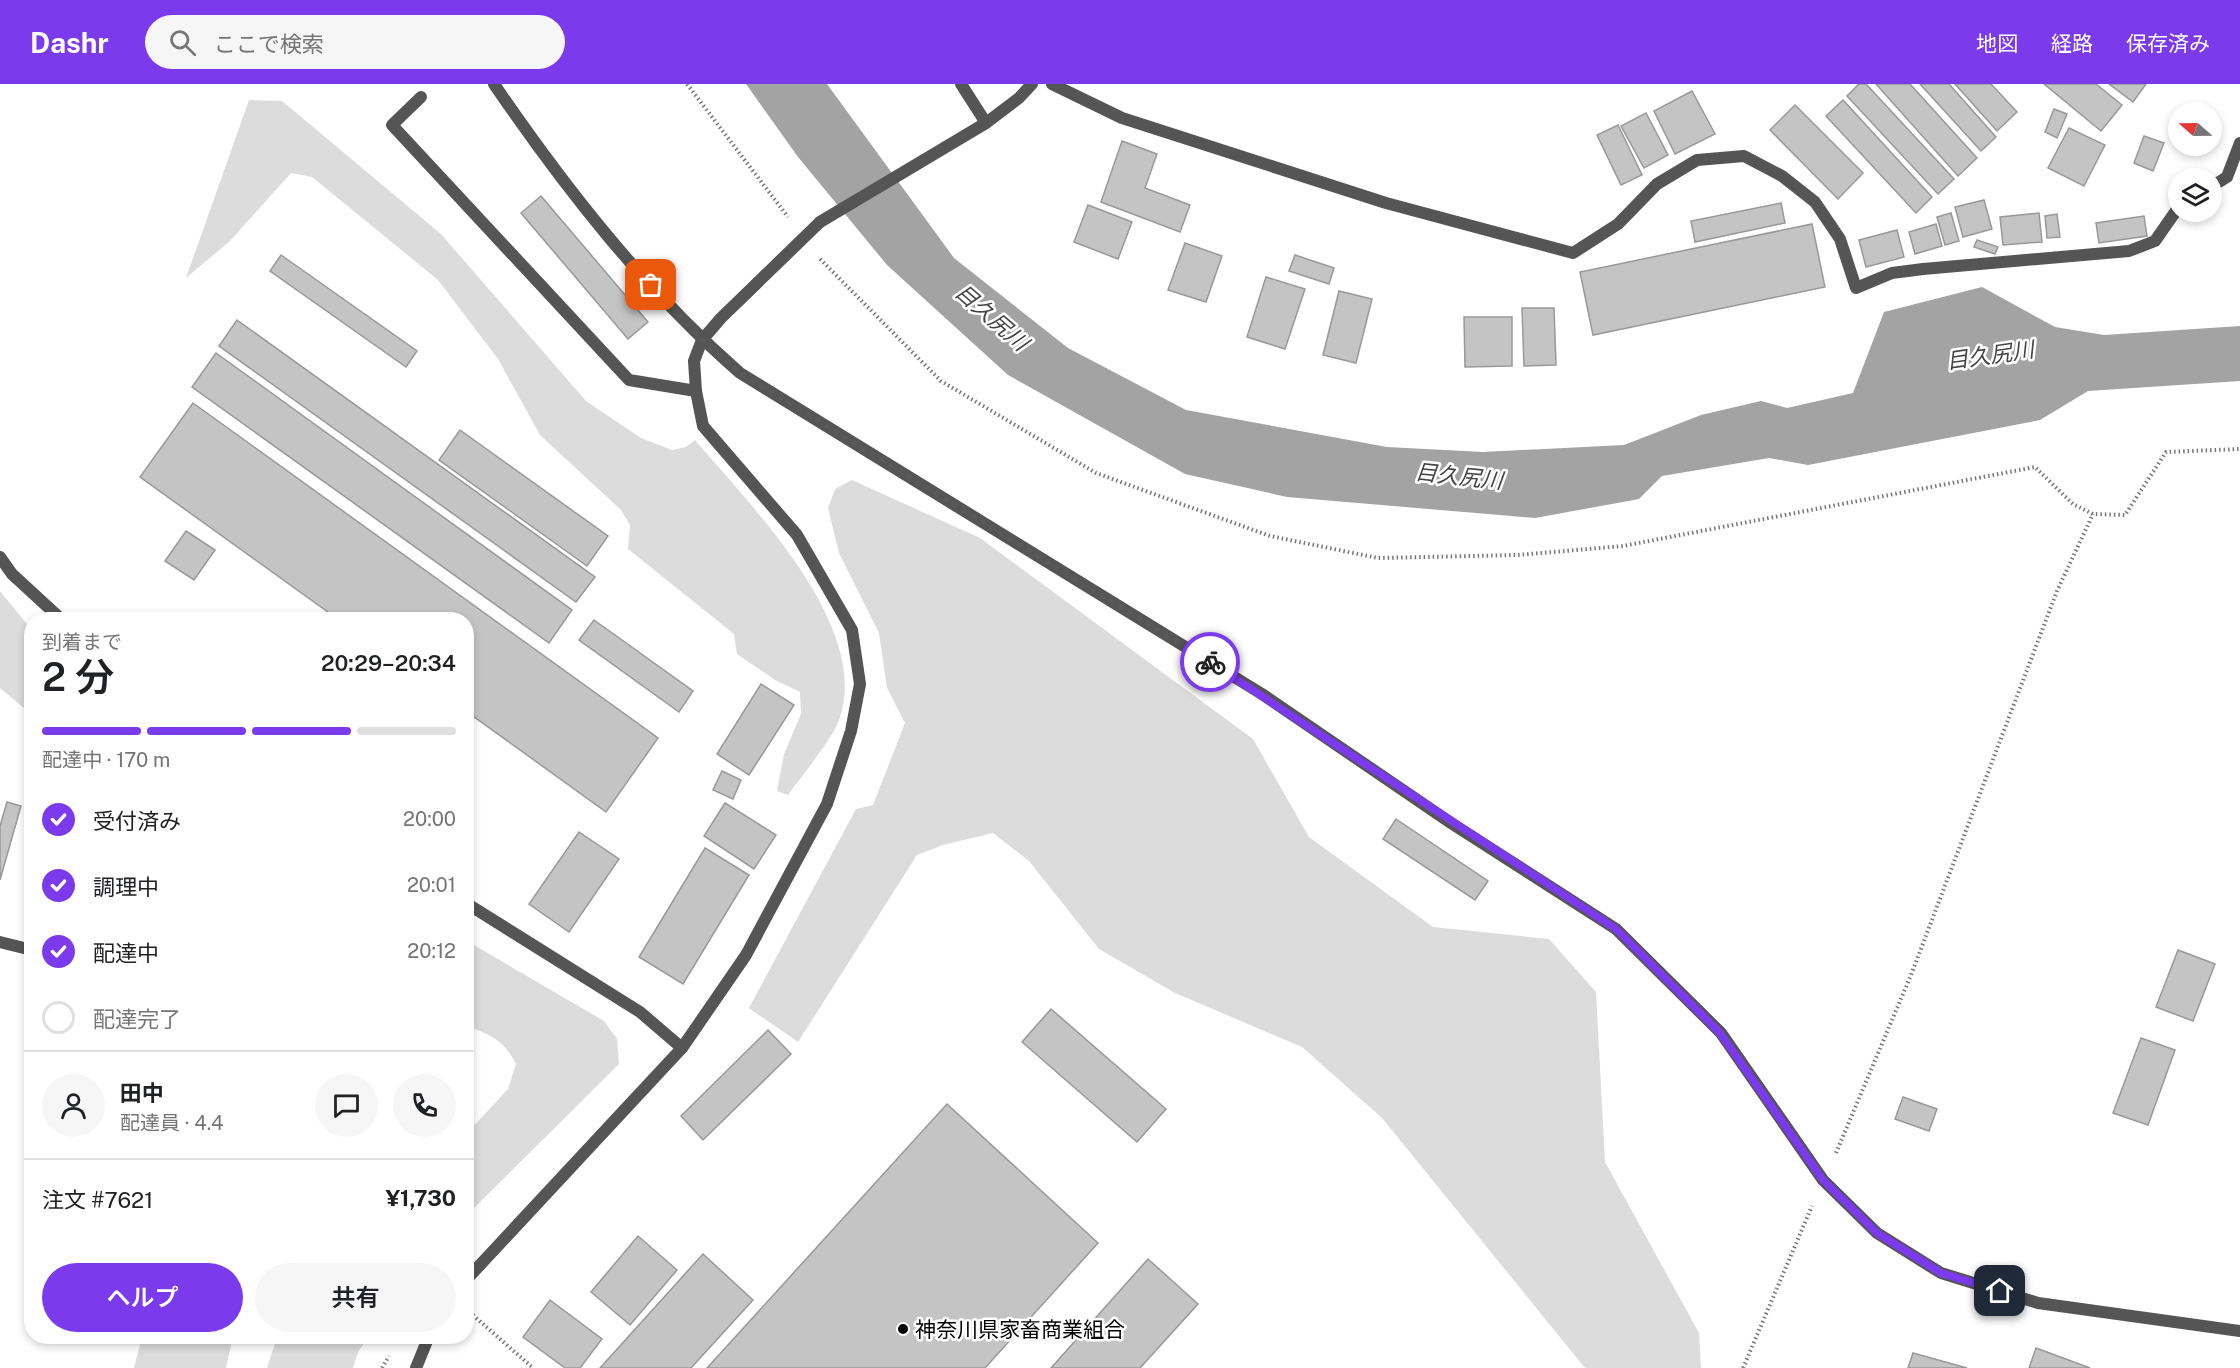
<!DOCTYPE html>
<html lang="ja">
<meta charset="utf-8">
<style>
:root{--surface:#fff;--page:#f6f6f6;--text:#202124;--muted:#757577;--line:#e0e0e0;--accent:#7c3aed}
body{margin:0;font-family:"Public Sans","Noto Sans JP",sans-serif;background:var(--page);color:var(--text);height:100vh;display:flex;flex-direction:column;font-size:22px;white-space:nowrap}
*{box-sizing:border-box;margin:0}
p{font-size:20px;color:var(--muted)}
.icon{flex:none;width:33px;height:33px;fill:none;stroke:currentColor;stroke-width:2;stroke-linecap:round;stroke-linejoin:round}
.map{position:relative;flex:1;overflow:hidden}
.panel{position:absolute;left:24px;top:528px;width:450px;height:732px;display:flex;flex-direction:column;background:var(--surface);border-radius:24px;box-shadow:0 3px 9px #0003}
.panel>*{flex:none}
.needle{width:39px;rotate:290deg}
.buttons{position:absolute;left:2168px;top:18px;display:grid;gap:12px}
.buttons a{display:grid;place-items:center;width:54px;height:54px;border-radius:50%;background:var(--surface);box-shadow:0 3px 9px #0003;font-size:30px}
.pin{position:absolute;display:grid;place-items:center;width:51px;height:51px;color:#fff;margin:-26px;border-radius:12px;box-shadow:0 3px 9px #0006}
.courier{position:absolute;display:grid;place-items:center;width:60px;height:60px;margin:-30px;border:4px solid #7c3aed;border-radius:50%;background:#fff;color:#222;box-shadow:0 2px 8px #0007}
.overview em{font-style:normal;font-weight:600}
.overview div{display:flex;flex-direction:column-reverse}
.overview{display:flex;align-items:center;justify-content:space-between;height:102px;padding:0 18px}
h1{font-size:39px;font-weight:600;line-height:45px}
.bar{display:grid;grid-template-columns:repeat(4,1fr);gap:9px 6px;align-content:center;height:72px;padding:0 18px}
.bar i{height:8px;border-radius:4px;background:var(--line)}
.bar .selected{background:var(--accent)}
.bar p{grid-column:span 4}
.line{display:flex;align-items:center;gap:15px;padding:0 18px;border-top:2px solid var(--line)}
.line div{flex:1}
.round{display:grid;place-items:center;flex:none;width:63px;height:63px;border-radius:32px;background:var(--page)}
ol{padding:0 18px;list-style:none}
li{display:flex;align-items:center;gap:18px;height:66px}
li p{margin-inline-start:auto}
li .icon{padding:6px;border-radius:50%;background:var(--accent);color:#fff;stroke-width:4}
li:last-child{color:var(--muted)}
li i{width:33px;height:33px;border:3px solid var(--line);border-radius:50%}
.action{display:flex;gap:12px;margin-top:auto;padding:12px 18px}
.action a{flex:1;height:69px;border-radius:36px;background:var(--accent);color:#fff;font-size:24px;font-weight:600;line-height:69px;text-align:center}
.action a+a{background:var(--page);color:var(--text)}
header{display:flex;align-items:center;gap:36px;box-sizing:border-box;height:84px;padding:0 30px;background:var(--accent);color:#fff}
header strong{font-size:28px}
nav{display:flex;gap:33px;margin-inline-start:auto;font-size:21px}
.search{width:420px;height:54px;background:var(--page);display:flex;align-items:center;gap:15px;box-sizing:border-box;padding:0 21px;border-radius:33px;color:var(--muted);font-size:22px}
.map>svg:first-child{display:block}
</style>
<header>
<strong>Dashr</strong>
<div class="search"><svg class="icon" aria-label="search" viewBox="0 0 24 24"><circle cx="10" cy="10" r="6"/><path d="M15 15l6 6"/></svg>ここで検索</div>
<nav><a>地図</a><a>経路</a><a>保存済み</a></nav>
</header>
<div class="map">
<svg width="2240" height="1284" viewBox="0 0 2240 1284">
<rect width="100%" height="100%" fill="#fff"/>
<g fill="#dcdcdc">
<path d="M249,16L282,17L441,150L586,317L641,354L672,366L686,363L695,356C750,421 873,543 839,636C833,654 801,693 788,711L777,707L784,670L801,630L800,608L775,596L737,570L734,550L628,465L630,441L621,426L540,351L498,275L438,196L312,93L291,89L230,157L186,194Z"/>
<path d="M852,396L980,454L1253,655L1309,753L1433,843L1549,855L1596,908L1605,1078L1699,1249L1701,1284H1585L1382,1034L1302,963L1175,909L1099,865L1029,777L993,749L943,761L917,771L798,958L749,924L856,725L873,721L905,639L887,604L879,549L839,469L828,424L835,405Z"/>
<path d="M0,507L31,545V630L0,604Z"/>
<path d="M467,857L604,937L617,955L619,980L467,1131V1049L508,1005L516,980C504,956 491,951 467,942Z"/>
<path d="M142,1253V1252L233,1253L226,1284H134Z"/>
<path d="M277,1253V1252L369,1253L358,1268L353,1284H267Z"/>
</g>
<path fill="#a3a3a3" d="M746,0H827L954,174L1068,264L1186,326L1387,363L1483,368L1624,361L1701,331L1761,317L1787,324L1853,309L1884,228L1982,203L2055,243L2104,251L2240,242V297L2088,307L2040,336L1808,381L1769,374L1662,392L1639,415L1535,434L1287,413L1185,390L1008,291L887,181L798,73Z"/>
<g fill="#c4c4c4" stroke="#999" stroke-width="1.5">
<path d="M1859,0H1866L1954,95L1938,110L1847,12Z"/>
<path d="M1876,0H1910L1977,74L1958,92Z"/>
<path d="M1920,0H1949L1996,53L1981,67Z"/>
<path d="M1955,0H1991L2017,28L1997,47Z"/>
<path d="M2044,0H2096L2122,21L2101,47Z"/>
<path d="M2109,0H2146L2133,18Z"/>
<path d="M1692,7L1715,50L1675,70L1654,27Z"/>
<path d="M1843,16L1932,113L1916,129L1826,32Z"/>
<path d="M1795,21L1863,89L1838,115L1770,46Z"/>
<path d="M2054,25L2067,30L2057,54L2045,48Z"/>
<path d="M1646,29L1668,71L1644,84L1621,42Z"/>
<path d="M1618,41L1642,91L1621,101L1597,51Z"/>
<path d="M2069,44L2105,61L2084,102L2048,84Z"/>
<path d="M2144,52L2164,59L2153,87L2134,79Z"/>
<path d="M1122,57L1157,70L1145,104L1190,121L1180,148L1101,118Z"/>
<path d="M541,112L648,238L628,255L521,129Z"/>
<path d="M1984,116L1992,145L1963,153L1955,123Z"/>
<path d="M1781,119L1785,139L1695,158L1691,137Z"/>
<path d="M1088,121L1132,138L1118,175L1074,158Z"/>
<path d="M1951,129L1959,157L1945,161L1937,133Z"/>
<path d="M2039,129L2042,158L2003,161L2000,133Z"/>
<path d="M2057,130L2060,153L2047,154L2045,132Z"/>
<path d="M2144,132L2147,152L2099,159L2096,139Z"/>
<path d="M1812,140L1825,203L1593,251L1580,188Z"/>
<path d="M1936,140L1942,162L1915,170L1909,148Z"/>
<path d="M1897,146L1904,173L1866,183L1859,156Z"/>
<path d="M1977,156L1998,163L1995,170L1974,163Z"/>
<path d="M1185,159L1222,172L1206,218L1168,206Z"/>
<path d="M281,171L417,267L406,283L270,187Z"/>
<path d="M1295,171L1334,184L1329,200L1289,187Z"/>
<path d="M1266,193L1305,205L1285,265L1247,253Z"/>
<path d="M1339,207L1372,215L1356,279L1323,271Z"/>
<path d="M1522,224H1554L1556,281L1524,282Z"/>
<path d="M1464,233H1512V282L1465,283Z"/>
<path d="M237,236L595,493L576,518L219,262Z"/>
<path d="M216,269L572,526L549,559L192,303Z"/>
<path d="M193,319L658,654L606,728L466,627V536H339L140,393Z"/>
<path d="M460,346L608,452L587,482L439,376Z"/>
<path d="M186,447L215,466L194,496L165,477Z"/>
<path d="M594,536L693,607L679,628L579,556Z"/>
<path d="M761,600L794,621L749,691L717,670Z"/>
<path d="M722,687L741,696L733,715L713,706Z"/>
<path d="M7,718L21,722L0,796V742Z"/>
<path d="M725,719L776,751L754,785L704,752Z"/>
<path d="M1396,735L1488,797L1475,816L1383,755Z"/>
<path d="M579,748L619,775L569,848L529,820Z"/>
<path d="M705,764L749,791L683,900L639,873Z"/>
<path d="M2178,866L2215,880L2193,937L2156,923Z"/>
<path d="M1051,925L1166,1025L1137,1058L1022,958Z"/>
<path d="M768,946L791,970L703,1056L681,1032Z"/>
<path d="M2141,954L2175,966L2148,1041L2113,1029Z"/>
<path d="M1903,1013L1937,1025L1929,1047L1895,1035Z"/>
<path d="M947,1020L1098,1159L985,1284H707Z"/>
<path d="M638,1152L677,1186L630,1241L591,1208Z"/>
<path d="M703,1170L753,1216L691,1284H600Z"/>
<path d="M1148,1175L1198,1220L1140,1284H1051Z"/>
<path d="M550,1216L602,1255L580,1284H565L523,1253Z"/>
<path d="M2036,1264L2090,1284H2029Z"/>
<path d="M1913,1269L1967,1284H1908Z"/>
</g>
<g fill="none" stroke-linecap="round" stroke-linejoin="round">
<g stroke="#777" stroke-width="4" stroke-dasharray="1.5 3" stroke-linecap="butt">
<path d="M687,0L788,133"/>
<path d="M820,175L941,297L1096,389L1270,452L1378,474L1518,471L1623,462L2035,383L2073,420L2093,430L2125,431L2166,368L2240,365"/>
<path d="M1836,1069L1911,891L2057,507L2093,430"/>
<path d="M466,1225L533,1284"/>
<path d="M382,1284L389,1272"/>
<path d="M1743,1284L1812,1122"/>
</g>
<g stroke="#555" stroke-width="12">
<path d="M421,13L392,41L629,296L696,307"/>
<path d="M0,858L32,866"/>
</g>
<g stroke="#555" stroke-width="12">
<path d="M961,0L986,39"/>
<path d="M1052,0L1122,34L1386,119L1573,169L1618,140L1657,100L1697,76L1744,72L1782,92L1815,118L1840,155L1856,204L1892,189L1923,185L2129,167L2155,157L2178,124"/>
<path d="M2211,103L2227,93L2240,59"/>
<path d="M0,473L12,490L62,536"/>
<path d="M466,819L640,928L682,964"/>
<path d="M466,1196L682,964L746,871L827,720L851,647L860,600L852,546L797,451L703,342L696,307L694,277L702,256L721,234L820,138"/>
<path d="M416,1284L429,1252"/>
</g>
<g stroke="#555" stroke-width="12">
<path d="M494,0C565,104 645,206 740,289L1262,610L1451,739L1616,845L1721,949L1823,1096L1877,1149L1941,1189L2038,1219L2240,1247"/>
<path d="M820,138L986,39L1019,14L1032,0"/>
</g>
</g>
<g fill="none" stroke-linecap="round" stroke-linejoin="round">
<path stroke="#595959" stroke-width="6" stroke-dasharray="0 10.8" d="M651,201L702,256L740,289L1210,578"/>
<path stroke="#7c3aed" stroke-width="8" d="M1210,578L1616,845L1720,949L1823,1096L1877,1149L1941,1189L2000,1207"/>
</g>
<circle fill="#000" stroke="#fff" stroke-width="2" cx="903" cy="1245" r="6"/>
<g text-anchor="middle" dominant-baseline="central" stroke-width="5" stroke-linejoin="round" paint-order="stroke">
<g font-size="21" fill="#000" stroke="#fff" text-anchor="start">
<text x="915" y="1245">神奈川県家畜商業組合</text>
</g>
<g font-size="22" font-style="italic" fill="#444" stroke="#fff">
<text transform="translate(992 233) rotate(41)">目久尻川</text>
<text transform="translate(1990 271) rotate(-8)">目久尻川</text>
<text transform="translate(1459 392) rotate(6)">目久尻川</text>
</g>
</g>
</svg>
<div class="buttons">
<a><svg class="needle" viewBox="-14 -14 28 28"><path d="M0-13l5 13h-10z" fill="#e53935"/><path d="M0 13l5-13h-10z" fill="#757577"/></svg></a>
<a><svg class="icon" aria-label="layers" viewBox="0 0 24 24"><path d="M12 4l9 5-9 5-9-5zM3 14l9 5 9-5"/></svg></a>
</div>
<div class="pin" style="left:651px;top:201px;background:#ea580c"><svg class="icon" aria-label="bag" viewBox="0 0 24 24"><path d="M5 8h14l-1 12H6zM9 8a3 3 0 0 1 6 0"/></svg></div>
<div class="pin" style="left:2000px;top:1207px;background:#1f2937"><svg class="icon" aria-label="home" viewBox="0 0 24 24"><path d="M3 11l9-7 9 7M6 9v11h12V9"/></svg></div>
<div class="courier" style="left:1210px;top:578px"><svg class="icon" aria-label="bike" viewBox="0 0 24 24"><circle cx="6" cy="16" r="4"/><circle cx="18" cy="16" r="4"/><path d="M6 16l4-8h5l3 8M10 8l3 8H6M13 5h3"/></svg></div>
<section class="panel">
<div class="overview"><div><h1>2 分</h1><p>到着まで</p></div><em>20:29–20:34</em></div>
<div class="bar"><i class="selected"></i><i class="selected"></i><i class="selected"></i><i></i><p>配達中 · 170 m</p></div>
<ol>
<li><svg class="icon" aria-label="check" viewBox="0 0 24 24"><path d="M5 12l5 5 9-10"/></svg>受付済み<p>20:00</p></li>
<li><svg class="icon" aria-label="check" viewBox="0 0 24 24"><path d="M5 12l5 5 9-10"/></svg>調理中<p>20:01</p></li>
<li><svg class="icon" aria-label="check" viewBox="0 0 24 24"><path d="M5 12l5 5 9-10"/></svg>配達中<p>20:12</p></li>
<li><i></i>配達完了</li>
</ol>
<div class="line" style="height:108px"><a class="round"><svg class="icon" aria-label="person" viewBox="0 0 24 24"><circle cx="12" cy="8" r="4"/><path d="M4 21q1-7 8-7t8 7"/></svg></a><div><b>田中</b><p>配達員 · 4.4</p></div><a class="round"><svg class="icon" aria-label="chat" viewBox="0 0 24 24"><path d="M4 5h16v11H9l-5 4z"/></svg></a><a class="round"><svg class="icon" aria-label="phone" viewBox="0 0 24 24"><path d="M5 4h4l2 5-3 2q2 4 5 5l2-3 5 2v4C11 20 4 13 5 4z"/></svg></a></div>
<div class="line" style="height:78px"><div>注文 #7621</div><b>¥1,730</b></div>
<div class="action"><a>ヘルプ</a><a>共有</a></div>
</section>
</div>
